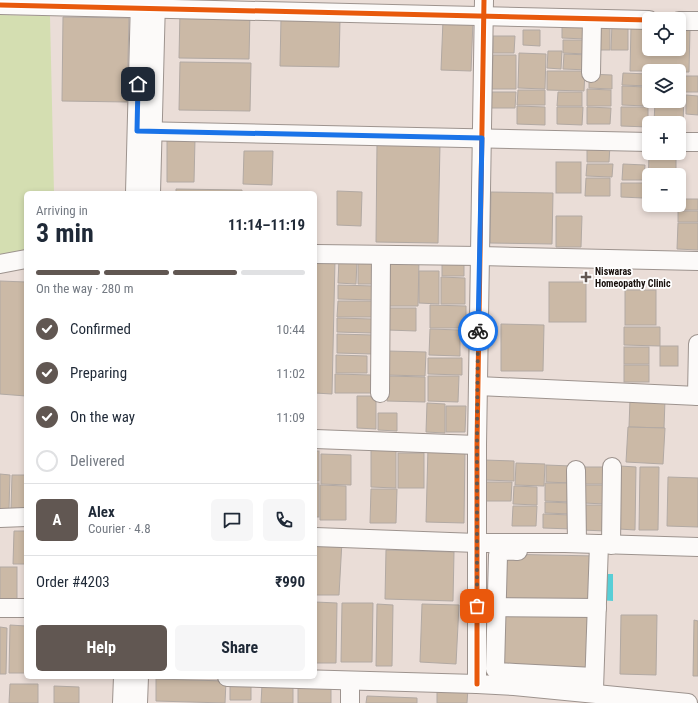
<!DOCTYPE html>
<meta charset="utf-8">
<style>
:root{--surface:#fff;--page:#f6f6f7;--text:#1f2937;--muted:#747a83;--line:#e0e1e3;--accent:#615752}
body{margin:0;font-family:"Roboto Condensed",sans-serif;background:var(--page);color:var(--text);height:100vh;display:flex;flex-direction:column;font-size:15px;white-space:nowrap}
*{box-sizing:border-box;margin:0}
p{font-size:13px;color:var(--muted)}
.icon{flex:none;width:22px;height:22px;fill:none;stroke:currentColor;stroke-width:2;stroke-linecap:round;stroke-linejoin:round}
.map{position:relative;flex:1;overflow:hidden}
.sheet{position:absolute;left:24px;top:191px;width:293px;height:488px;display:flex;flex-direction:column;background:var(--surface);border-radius:6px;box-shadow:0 2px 6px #0003}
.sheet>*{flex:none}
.tools{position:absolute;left:642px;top:12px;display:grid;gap:8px}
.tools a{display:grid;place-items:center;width:44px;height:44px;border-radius:6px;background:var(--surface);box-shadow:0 2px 6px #0003;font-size:20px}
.pin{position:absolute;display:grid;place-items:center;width:34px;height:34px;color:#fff;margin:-17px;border-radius:8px;box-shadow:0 2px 6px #0006}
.courier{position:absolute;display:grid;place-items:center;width:40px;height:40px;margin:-20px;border:3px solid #1a73e8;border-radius:50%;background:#fff;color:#222;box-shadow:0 1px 5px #0007}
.head em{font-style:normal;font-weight:700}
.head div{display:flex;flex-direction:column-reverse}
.head{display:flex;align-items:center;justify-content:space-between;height:68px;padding:0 12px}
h1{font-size:26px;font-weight:700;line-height:30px}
.bar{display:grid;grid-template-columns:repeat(4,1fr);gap:6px 4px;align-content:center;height:48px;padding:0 12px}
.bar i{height:5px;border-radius:3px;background:var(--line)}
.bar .active{background:var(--accent)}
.bar p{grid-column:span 4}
.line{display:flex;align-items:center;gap:10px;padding:0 12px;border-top:1px solid var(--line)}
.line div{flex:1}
.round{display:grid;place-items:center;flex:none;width:42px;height:42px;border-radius:6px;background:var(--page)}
ol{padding:0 12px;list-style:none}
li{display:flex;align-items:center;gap:12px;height:44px}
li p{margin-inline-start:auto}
li .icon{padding:4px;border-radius:50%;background:var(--accent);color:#fff;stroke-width:4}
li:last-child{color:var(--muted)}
li i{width:22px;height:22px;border:2px solid var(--line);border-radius:50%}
.cta{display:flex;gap:8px;margin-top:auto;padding:8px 12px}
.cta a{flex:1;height:46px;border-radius:6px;background:var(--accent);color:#fff;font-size:16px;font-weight:700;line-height:46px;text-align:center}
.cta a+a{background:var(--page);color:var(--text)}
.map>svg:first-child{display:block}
</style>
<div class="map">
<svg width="698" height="703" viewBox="0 0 698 703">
<rect width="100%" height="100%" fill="#eaddd7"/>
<path fill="#d4deb1" d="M0,15L50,16L54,193H26V252L17,255H0Z"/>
<path fill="#58ced6" d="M599,574H613V601L599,600Z"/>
<g fill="#cbb9a6" stroke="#b2a9a3">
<path d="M180,11L250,12L249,59L179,58Z"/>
<path d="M63,17L129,18L127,102L62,101Z"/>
<path d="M281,18L340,19L339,67L280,66Z"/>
<path d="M443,20L473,21L471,71L441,70Z"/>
<path d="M562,22L586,23L585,39L562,38Z"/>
<path d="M612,23L628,24V50H611Z"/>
<rect x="598" y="26" width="12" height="24"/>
<path d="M631,26H649V49H679V27H690L689,72H679V71H630Z"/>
<path d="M523,30H540V46L523,45Z"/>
<path d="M493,36H515L514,53H493Z"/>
<path d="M563,40H588L587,54L563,53Z"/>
<path d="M548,51H562L561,69L547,68Z"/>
<path d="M519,53L546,54L545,89L518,88Z"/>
<path d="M564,54L589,55V70L563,69Z"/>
<path d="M493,55H516V89H492Z"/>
<path d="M180,62L251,63L250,111L179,110Z"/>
<path d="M547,71H585L584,91L547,90Z"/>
<path d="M623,73L649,74V86L622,85Z"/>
<path d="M589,74L612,75V89L589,88Z"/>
<rect x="679" y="76" width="3" height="18"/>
<rect x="685" y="76" width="13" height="16"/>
<path d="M622,86L646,87V106L622,105Z"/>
<path d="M587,89L611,90V106H587Z"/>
<path d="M518,90H545V105H517Z"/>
<path d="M492,92H516L515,108H491Z"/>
<path d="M558,92H582V106H557Z"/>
<path d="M686,95L698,96V115L686,114Z"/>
<path d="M679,96H684L683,124H679V123H654L655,101H679Z"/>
<path d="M517,106L545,107V125L517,124Z"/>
<path d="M557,107H583L582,125L557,124Z"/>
<path d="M587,107L611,108L610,124H587Z"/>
<path d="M621,107H648V127L621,126Z"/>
<path d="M167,139H195L194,182H167Z"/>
<path d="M377,143L440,144L438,243L376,242Z"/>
<path d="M587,145H610L609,162H587Z"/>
<path d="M244,151H273L272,185L243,184Z"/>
<path d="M649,151V153H676V175H649V198H648Z"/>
<rect x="556" y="162" width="25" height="31"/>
<path d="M587,164H613L612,177L586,176Z"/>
<path d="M623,164L645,165L644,180H622Z"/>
<path d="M586,178H610V196H585Z"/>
<path d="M621,183H644L643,198L621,197Z"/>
<path d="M176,189L242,190V193H176Z"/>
<path d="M337,191L362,192L361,226L337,225Z"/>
<path d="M491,192L553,193L552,244L490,243Z"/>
<path d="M679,199H698V210H678Z"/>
<rect x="678" y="211" width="20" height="11"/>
<path d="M556,216H582L581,247H556Z"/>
<path d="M678,223H698V250L677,249Z"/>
<path d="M339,259L357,260L356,284L338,283Z"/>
<path d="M389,259L419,260L418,306H389Z"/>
<path d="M315,261H335L332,394L315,393Z"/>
<path d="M358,262L375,263L374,284H358Z"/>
<path d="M442,262L464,263V276H442Z"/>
<path d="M419,271H439V304L419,303Z"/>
<path d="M441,277L465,278V304H441Z"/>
<path d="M0,281L26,282V396L0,394Z"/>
<rect x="549" y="282" width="37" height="40"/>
<path d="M338,285L374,286V300L338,299Z"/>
<rect x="625" y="290" width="31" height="35"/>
<path d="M338,301H373L372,317H337Z"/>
<path d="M430,305L466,306V328H430Z"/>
<path d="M388,308H416V331L388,330Z"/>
<path d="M337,318L372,319V333L337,332Z"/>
<path d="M501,324L544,325L543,371H501Z"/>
<path d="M624,327H660V346L624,345Z"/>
<path d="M430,329L460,330V356L429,355Z"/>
<path d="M337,334L373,335L372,354L337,353Z"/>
<rect x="660" y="346" width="18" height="20"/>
<rect x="624" y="347" width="25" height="17"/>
<path d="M388,351L426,352L425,376L387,375Z"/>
<path d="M336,355L367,356V373H336Z"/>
<path d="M428,358H462V375L428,374Z"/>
<rect x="624" y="365" width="25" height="17"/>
<path d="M335,374L371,375V393H335Z"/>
<path d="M388,376L425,377V402L387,401Z"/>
<path d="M428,376H459L458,402L428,401Z"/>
<path d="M357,396H376V429L357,428Z"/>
<path d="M630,399L665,400L664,428L629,427Z"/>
<path d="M427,403L445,404V433L426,432Z"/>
<path d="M446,406H466L465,432H446Z"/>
<path d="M378,413H397V431L378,430Z"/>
<path d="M628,427L665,428L663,464L626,462Z"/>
<path d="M371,448H396V488L371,487Z"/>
<path d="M428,448L465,449L464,523L426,522Z"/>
<rect x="315" y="451" width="4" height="30"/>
<rect x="398" y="453" width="26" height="35"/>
<path d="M321,454L351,455V485L321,484Z"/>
<path d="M484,460L514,461V481L484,480Z"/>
<path d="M516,463L545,464L544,486L515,485Z"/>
<path d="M546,465L571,466V483L546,482Z"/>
<path d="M620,466L636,467L635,530L619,529Z"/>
<rect x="583" y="467" width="24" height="17"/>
<path d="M640,467H659L658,530H639Z"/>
<path d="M0,474L10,475L9,509H0Z"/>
<path d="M12,475H26V510L11,509Z"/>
<path d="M668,477L698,478V527L667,526Z"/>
<path d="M483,482H512L511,501H483Z"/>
<rect x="315" y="483" width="4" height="34"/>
<path d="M545,483H572L571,502L545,501Z"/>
<path d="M320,485L346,486V520H320Z"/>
<path d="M583,485H606V504L583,503Z"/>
<path d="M514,486L537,487V505L513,504Z"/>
<path d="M371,489H397L396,523H370Z"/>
<path d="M545,502L572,503V514L545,513Z"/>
<path d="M582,505H606V531L582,530Z"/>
<path d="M513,506H537L536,526H512Z"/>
<path d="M543,514L572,515V529L543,528Z"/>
<path d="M14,531H26V564H13Z"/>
<path d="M315,540L342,541L339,595H315Z"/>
<path d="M386,550L454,552L453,601L385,599Z"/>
<path d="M501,554L595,556L594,605L500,603Z"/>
<rect x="0" y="567" width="17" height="35"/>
<path d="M315,602L337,603L336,663H315Z"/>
<path d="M342,603H373L372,662H341Z"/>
<path d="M377,604L393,605L392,666H376Z"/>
<path d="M422,604L459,605L456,664L420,662Z"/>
<path d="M498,612L592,614L591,668L497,667Z"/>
<path d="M621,615H657L656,675L620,674Z"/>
<path d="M694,620L698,621V676H693Z"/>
<path d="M10,625L26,626V673H9Z"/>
<path d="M0,627L7,628L6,674H0Z"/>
<path d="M156,679L226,681L225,703L156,701Z"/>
<path d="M10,684H38V703H9Z"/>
<path d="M230,684L251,685V700H230Z"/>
<path d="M262,685H293V703H261Z"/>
<path d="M54,686L79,687V703H54Z"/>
<path d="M437,687L468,688L467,703H437Z"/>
<rect x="298" y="688" width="33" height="15"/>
<path d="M367,696L417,698V703H366Z"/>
</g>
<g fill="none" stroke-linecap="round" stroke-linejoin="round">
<g stroke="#9d938e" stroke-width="20">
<g id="minor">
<path d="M0,5L649,20"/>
<path d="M679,21H698"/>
<path d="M591,73L592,19"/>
<path d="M137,131L649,142"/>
<path d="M679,142H698"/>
<path d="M135,193L140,0"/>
<path d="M151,193L156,0"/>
<path d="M315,254L480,256L698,261"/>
<path d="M0,264L26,259"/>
<path d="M478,386L698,396"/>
<path d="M380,393L381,255"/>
<path d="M697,396L698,344"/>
<path d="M315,439L477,445"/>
<path d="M576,470L577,543"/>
<path d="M0,518L26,517"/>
<path d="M315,537L477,543H565L698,547"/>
<path d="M611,545L612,467"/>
<path d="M518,551C511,551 502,549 498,555L495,669L498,672L515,673L594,677"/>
<path d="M483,607L597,608"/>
<path d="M0,608H26"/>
<path d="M227,677L477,684L514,686L688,703"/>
<path d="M477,684V445L484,0"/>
<path d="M594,689L599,544"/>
<path d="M122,703L123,677"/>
<path d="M138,703L139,677"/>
<path d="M350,703V681"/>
</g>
</g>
<use href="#minor" stroke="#fcfaf9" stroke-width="18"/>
<g stroke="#fff" stroke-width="8">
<g id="cycleway">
<path d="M0,5L649,20"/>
<path d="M477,684V445L484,0"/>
</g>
</g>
<use href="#cycleway" stroke="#e8590c" stroke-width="5"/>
</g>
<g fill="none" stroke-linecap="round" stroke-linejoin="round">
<path stroke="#615752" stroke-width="4" stroke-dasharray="0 7.2" d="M477,606V445L478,331"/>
<path stroke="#1a73e8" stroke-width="5" d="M138,84L137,131L482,138L478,331"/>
</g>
<path fill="#615752" stroke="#fff" stroke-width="1.5" d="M584 271h4v4h4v4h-4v4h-4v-4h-4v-4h4z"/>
<g text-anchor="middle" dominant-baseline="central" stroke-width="3.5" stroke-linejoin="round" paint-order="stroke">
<g font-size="10" font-weight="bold" fill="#170f0b" stroke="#fff" text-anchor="start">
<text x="595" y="271">Niswaras<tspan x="595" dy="12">Homeopathy Clinic</tspan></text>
</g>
</g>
</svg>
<div class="tools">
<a><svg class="icon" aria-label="locate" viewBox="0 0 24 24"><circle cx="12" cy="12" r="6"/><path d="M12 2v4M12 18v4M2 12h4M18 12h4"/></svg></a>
<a><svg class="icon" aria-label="layers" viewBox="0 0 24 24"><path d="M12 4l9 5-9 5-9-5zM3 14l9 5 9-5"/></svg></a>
<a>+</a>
<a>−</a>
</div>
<div class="pin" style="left:477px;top:606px;background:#ea580c"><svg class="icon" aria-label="bag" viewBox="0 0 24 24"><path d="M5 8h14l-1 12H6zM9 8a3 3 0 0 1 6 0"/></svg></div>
<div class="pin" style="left:138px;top:84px;background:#1f2937"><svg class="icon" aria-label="home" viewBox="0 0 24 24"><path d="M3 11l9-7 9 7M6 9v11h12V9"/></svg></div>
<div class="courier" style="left:478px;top:331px"><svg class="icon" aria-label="bike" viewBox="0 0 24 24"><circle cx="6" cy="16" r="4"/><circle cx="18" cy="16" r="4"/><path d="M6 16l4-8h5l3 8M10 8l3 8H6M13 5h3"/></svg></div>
<section class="sheet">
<div class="head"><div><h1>3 min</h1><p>Arriving in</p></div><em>11:14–11:19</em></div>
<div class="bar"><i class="active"></i><i class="active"></i><i class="active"></i><i></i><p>On the way · 280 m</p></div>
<ol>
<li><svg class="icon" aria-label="check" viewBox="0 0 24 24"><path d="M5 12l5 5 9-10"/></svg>Confirmed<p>10:44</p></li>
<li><svg class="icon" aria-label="check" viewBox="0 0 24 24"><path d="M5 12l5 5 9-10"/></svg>Preparing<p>11:02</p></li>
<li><svg class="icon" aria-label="check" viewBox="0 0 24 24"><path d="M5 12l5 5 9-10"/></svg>On the way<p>11:09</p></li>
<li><i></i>Delivered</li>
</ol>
<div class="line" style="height:72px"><b class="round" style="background:var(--accent);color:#fff">A</b><div><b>Alex</b><p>Courier · 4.8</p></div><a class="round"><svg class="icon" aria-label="chat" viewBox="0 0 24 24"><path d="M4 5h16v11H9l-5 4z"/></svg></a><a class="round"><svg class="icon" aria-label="phone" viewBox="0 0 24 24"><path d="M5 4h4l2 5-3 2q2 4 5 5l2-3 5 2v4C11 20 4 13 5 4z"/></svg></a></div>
<div class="line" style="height:52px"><div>Order #4203</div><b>₹990</b></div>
<div class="cta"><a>Help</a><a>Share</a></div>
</section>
</div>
